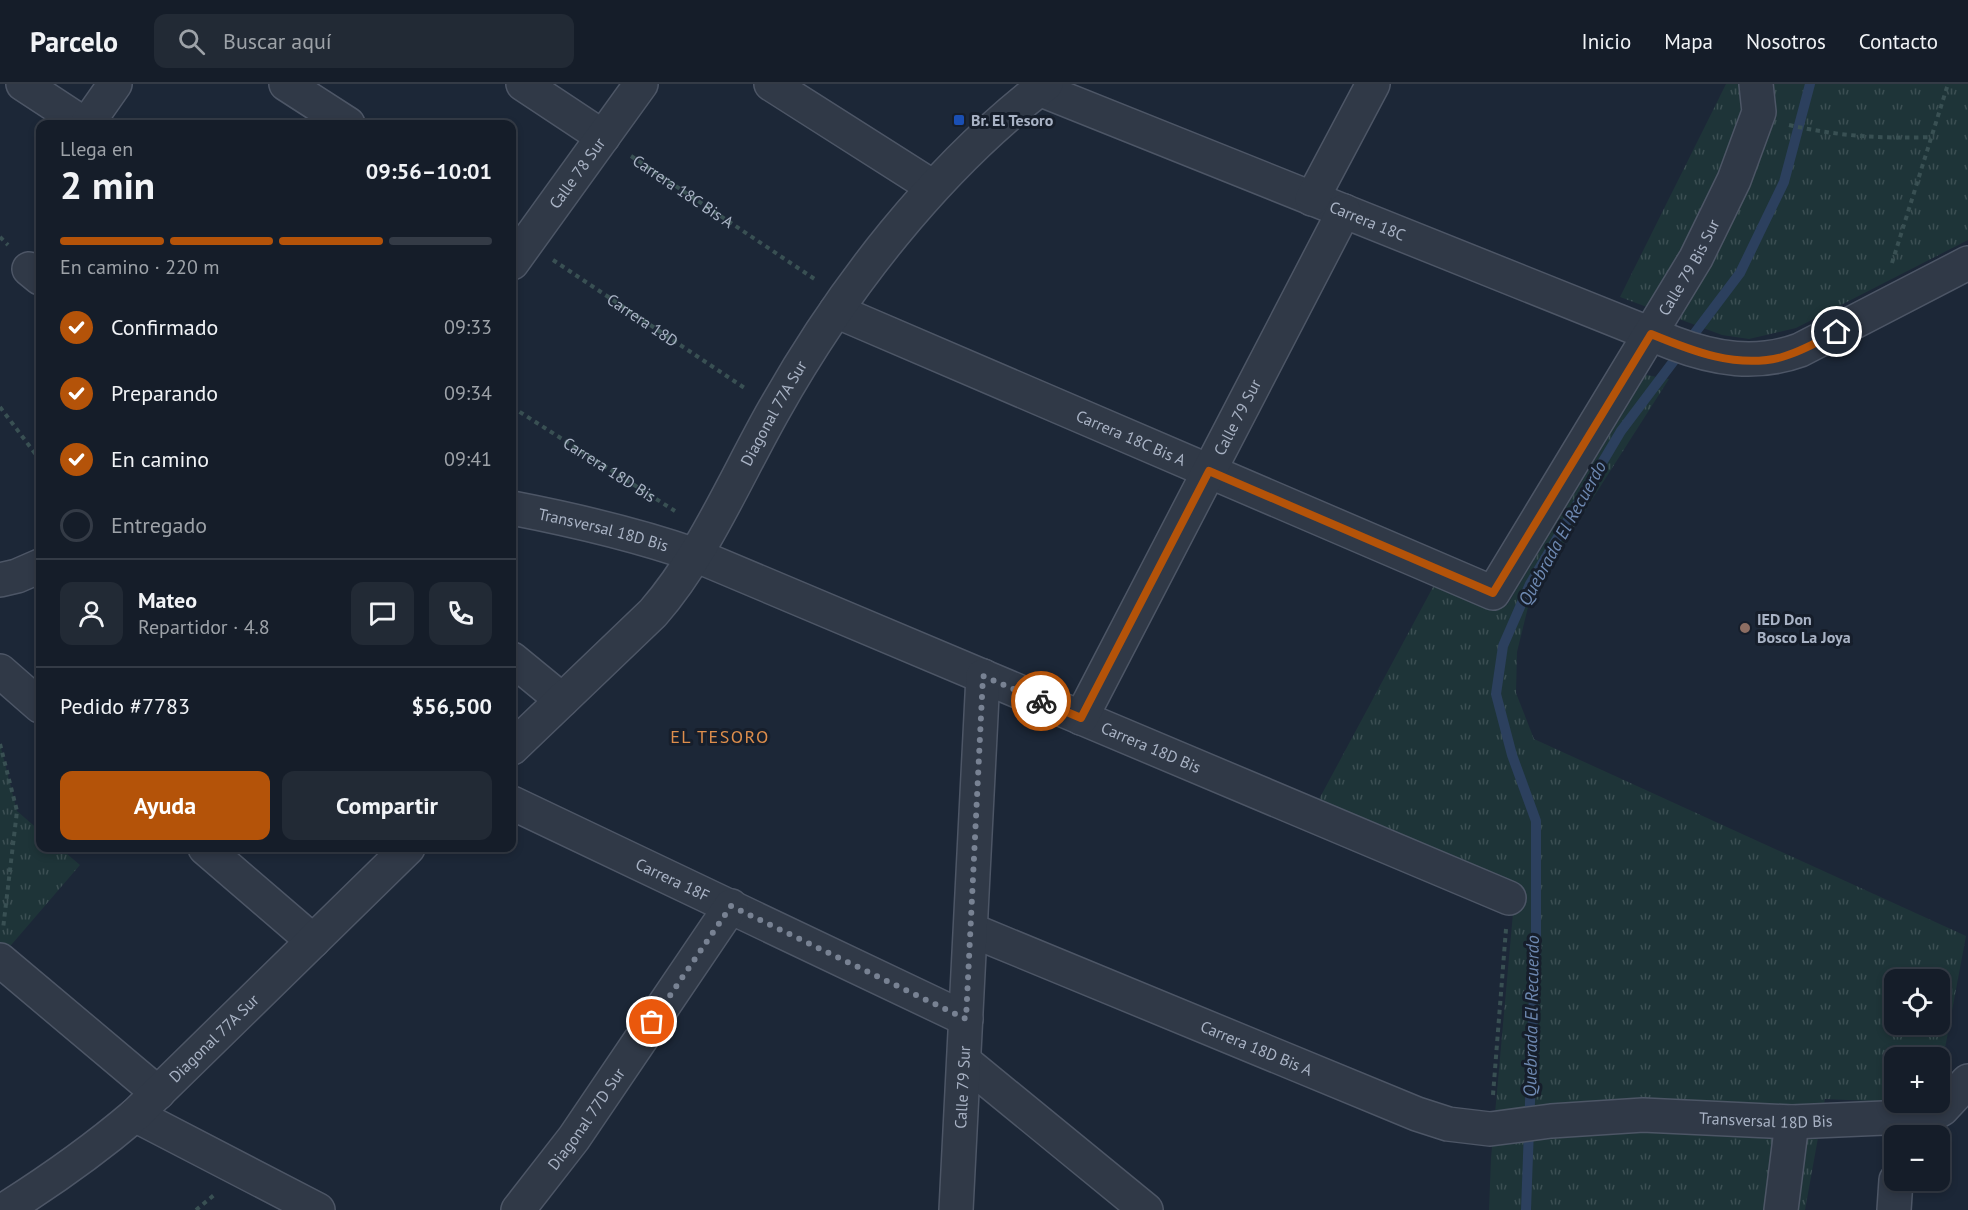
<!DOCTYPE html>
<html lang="es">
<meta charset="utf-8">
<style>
:root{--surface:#151d29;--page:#222a35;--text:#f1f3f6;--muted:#9da2a8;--line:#343b46;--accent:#b45309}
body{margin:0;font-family:"PT Sans",sans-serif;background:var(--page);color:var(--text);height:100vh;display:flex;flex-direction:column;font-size:22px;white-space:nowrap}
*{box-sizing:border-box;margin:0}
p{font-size:20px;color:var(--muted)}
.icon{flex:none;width:33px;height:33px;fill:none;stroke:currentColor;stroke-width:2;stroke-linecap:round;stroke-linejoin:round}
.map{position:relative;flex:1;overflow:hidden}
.details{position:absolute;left:36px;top:36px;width:480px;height:732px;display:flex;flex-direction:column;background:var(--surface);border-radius:12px;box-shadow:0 3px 9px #0003,0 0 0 2px var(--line)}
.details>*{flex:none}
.tools{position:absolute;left:1884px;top:885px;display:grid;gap:12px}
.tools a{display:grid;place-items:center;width:66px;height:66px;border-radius:12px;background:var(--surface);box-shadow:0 3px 9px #0003,0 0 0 2px var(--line);font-size:30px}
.pin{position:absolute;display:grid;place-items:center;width:51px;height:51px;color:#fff;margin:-26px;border:3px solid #fff;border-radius:50%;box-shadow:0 2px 6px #0007}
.courier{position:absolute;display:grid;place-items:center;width:60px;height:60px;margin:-30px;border:4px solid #b45309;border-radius:50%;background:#fff;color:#222;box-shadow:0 2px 8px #0007}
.head em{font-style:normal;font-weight:700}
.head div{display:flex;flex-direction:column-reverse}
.head{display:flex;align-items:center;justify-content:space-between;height:102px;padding:0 24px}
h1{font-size:39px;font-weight:700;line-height:45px}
.bar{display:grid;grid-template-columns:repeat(4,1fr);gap:9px 6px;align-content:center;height:72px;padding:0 24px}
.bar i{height:8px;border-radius:4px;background:var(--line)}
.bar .active{background:var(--accent)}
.bar p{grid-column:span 4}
.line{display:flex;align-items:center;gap:15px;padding:0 24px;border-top:2px solid var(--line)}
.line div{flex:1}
.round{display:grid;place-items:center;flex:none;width:63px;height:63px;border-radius:12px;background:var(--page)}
ol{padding:0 24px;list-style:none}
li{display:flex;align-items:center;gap:18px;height:66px}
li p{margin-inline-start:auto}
li .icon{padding:6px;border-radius:50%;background:var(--accent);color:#fff;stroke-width:4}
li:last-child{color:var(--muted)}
li i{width:33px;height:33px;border:3px solid var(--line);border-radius:50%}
.cta{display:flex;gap:12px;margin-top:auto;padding:12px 24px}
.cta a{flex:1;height:69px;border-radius:12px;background:var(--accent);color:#fff;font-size:24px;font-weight:700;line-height:69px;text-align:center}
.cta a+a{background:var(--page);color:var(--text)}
header{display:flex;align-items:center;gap:36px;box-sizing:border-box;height:84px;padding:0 30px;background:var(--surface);border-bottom:2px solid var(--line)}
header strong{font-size:28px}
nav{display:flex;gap:33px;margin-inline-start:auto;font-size:21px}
.search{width:420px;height:54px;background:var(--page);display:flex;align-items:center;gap:15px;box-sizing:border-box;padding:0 21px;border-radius:12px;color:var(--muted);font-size:22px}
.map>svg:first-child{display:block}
</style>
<header>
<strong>Parcelo</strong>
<div class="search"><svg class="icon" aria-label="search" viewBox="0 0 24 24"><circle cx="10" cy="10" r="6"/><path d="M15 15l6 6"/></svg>Buscar aquí</div>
<nav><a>Inicio</a><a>Mapa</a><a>Nosotros</a><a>Contacto</a></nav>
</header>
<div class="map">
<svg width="1968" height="1126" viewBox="0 0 1968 1126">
<defs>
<pattern id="grass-tufts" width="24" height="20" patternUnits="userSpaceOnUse" patternTransform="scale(1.5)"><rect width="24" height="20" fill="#1e3438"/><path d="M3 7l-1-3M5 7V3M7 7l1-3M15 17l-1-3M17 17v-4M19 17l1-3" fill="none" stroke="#3c4f53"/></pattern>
</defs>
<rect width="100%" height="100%" fill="#1c2737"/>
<g fill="url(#grass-tufts)" fill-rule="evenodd">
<path d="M1726,0H1968V156L1796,244L1749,255L1722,251L1620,213Z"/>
<path d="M1646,291L1669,295L1561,464L1529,519L1517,568L1516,609L1534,655L1966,852L1940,991V974H1894V1018L1825,1015L1805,1126H1489L1491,1074L1515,807L1317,719L1433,503L1507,521ZM1894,896H1940V940H1894Z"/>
<path d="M0,660L17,727L40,747V764H60L80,781L0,874Z"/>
</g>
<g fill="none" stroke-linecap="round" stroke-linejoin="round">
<path stroke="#2c405e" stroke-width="10" d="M1526,1126L1536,855V737L1512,671L1496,610L1503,562L1530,500L1621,347L1740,189L1784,98L1810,0"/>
<g stroke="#4d5666" stroke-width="36">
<g id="minor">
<path d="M23,0L84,40"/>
<path d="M286,0L348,40"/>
<path d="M523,0L603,53"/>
<path d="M771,0L933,103"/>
<path id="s4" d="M1039,5L1673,259C1715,275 1756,282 1800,266L1968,179"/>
<path d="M87,40L115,0"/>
<path d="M1312,115L1373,0"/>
<path id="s5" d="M512,179L641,0"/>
<path d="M29,185L40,194"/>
<path id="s6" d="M836,227L1493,509L1696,174L1734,96L1759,28L1756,0"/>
<path id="s7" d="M512,424C574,436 635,450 695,471L1509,814"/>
<path d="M0,496L17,492L40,482"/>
<path d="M512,575L562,616"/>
<path d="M0,587L40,622"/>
<path id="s8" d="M1081,634L1344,127"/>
<path id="s9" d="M512,664L653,529C703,472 736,393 774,326C842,205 935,85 1046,0"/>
<path id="s10" d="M512,719L966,935"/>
<path d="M205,764L313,857"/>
<path id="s11" d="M971,846L1417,1030L1448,1040L1490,1045L1551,1037L1643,1031L1792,1038L1930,1032L1942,1025L1968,997"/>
<path d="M0,876L158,1009"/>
<path d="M964,977L1146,1126"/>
<path d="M135,1031L318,1126"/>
<path id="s12" d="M4,1126C50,1097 94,1066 135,1031L408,764"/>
<path id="s13" d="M518,1126L574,1054L731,822"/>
<path id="s14" d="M956,1126L983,592"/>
<path d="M1781,1126L1792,1038"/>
<path d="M1894,1126L1896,1096"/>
</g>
</g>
<g stroke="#395053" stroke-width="4" stroke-dasharray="4.5 4.5" stroke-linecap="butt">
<path d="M1789,41C1837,52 1882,55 1931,53"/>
<path id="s1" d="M631,72L816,196"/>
<path d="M0,153L8,161"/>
<path id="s2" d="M553,176L746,305"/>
<path d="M1892,179L1948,0"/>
<path d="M0,323L40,376"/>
<path id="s3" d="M512,323L675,427"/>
<path d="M0,660L17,727L3,845"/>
<path d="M1493,1011L1506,845"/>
<path d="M196,1126L214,1111"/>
</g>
<use href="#minor" stroke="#303947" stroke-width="33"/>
</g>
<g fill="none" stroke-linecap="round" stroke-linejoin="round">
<path stroke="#788293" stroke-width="6" stroke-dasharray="0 10.8" d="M652,938L731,822L966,935L983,592L1041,617"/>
<path stroke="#b45309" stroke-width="8" d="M1041,617L1081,634L1209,387L1493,509L1651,250C1692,267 1737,285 1782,273C1801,268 1819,257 1837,248"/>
</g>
<rect fill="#1a4fb4" stroke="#161e2b" stroke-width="2" x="953" y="30" width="12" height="12" rx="3"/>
<circle fill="#8d6e63" stroke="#161e2b" stroke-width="2" cx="1745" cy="544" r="6"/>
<g text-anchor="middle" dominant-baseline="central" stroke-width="6" stroke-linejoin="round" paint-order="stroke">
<g font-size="16" font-weight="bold" fill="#a9b3c5" stroke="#161e2b" text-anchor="start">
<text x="971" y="36">Br. El Tesoro</text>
<text x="1757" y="535">IED Don<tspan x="1757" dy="18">Bosco La Joya</tspan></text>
</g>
<g font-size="16" fill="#a9b3c5" stroke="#161e2b">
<text stroke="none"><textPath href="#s5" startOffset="111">Calle 78 Sur</textPath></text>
<text stroke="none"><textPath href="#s1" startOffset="63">Carrera 18C Bis A</textPath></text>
<text stroke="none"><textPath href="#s4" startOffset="354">Carrera 18C</textPath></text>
<text stroke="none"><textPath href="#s6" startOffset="1095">Calle 79 Bis Sur</textPath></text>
<text stroke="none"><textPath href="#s2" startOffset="108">Carrera 18D</textPath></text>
<text stroke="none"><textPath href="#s9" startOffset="429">Diagonal 77A Sur</textPath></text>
<text stroke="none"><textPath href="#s8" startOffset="339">Calle 79 Sur</textPath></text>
<text stroke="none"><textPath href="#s6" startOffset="321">Carrera 18C Bis A</textPath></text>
<text stroke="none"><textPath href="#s3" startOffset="116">Carrera 18D Bis</textPath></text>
<text stroke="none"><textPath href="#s7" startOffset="94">Transversal 18D Bis</textPath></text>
<text stroke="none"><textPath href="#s7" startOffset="684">Carrera 18D Bis</textPath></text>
<text stroke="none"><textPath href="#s10" startOffset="178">Carrera 18F</textPath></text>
<text stroke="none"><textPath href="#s12" startOffset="272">Diagonal 77A Sur</textPath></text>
<text stroke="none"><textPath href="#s11" startOffset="309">Carrera 18D Bis A</textPath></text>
<text stroke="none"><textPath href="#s14" startOffset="123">Calle 79 Sur</textPath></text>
<text stroke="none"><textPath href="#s11" startOffset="834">Transversal 18D Bis</textPath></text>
<text stroke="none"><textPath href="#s13" startOffset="114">Diagonal 77D Sur</textPath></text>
</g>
<g font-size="18" font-style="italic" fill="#6e89b2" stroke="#161e2b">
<text transform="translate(1562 449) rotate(-61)">Quebrada El Recuerdo</text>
<text transform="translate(1531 932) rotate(-89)">Quebrada El Recuerdo</text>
</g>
<g font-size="18" letter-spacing="1.5" fill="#de8e4c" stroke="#161e2b">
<text x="720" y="652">EL TESORO</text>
</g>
</g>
</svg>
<div class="tools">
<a><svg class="icon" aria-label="locate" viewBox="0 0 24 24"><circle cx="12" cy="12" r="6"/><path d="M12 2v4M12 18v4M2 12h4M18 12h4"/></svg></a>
<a>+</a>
<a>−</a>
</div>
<div class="pin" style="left:652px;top:938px;background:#ea580c"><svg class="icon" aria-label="bag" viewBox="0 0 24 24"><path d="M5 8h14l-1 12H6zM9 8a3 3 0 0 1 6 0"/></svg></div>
<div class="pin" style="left:1837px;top:248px;background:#1f2937"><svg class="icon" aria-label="home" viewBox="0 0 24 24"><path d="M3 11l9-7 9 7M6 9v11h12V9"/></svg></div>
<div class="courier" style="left:1041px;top:617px"><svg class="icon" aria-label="bike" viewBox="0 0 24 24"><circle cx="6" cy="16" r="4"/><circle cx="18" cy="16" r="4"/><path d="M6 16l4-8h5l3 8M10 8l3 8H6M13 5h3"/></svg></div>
<section class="details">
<div class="head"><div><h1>2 min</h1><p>Llega en</p></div><em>09:56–10:01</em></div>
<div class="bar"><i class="active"></i><i class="active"></i><i class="active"></i><i></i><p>En camino · 220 m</p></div>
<ol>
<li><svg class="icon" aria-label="check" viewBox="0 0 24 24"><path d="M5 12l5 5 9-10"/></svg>Confirmado<p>09:33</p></li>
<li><svg class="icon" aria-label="check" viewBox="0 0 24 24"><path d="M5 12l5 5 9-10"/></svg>Preparando<p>09:34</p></li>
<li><svg class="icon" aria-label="check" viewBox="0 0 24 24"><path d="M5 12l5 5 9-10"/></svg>En camino<p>09:41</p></li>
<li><i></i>Entregado</li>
</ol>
<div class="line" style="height:108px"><a class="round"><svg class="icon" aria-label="person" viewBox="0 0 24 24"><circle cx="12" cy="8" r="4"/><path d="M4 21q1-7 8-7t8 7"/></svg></a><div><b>Mateo</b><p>Repartidor · 4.8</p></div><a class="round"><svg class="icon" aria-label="chat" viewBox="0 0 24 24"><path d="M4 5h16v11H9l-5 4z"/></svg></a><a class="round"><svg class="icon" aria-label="phone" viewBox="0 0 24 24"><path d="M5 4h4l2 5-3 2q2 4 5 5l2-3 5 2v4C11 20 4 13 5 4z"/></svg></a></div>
<div class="line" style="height:78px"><div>Pedido #7783</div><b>$56,500</b></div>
<div class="cta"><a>Ayuda</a><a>Compartir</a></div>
</section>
</div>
